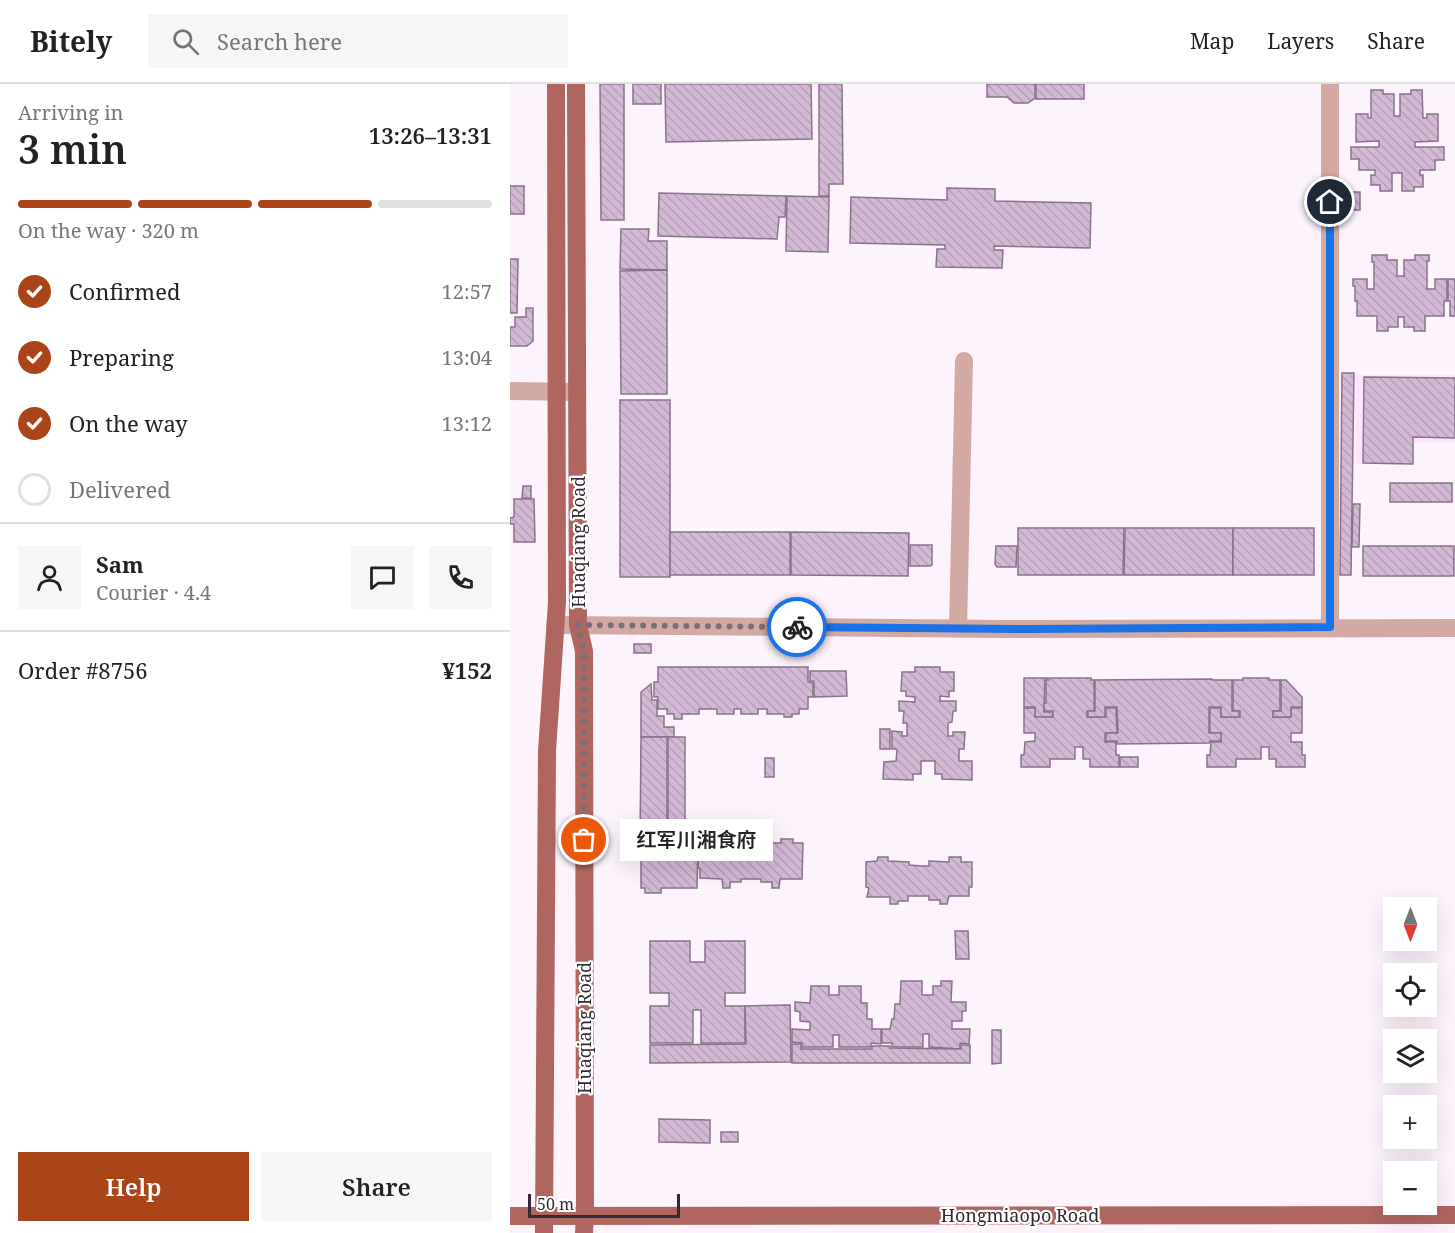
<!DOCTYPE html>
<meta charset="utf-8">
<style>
:root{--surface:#fff;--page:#f6f6f6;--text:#222;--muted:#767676;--line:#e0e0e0;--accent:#aa4419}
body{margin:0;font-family:"Noto Serif","Noto Sans SC",serif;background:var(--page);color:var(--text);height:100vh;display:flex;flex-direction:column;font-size:22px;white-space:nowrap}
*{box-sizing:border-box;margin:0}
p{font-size:20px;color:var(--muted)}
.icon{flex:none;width:33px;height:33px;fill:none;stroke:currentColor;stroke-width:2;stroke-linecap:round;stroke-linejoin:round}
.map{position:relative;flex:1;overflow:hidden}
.side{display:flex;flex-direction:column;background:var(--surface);width:510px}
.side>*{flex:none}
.needle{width:39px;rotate:180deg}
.fabs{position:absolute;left:873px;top:813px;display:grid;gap:12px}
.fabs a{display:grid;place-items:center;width:54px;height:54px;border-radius:0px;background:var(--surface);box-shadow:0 6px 24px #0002;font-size:30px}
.scale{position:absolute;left:18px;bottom:15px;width:152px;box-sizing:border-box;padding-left:6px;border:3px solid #322a33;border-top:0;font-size:16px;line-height:21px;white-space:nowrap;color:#322a33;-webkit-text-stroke:4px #fff;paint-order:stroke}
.pin{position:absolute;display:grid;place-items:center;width:51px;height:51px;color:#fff;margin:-26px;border:3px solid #fff;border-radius:50%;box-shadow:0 2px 6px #0007}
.courier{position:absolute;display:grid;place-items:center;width:60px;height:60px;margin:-30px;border:4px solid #1a73e8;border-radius:50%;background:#fff;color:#222;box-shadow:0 2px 8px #0007}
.bubble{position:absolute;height:42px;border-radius:0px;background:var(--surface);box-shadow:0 6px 24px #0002;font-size:20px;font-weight:600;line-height:42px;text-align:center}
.overview em{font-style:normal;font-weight:600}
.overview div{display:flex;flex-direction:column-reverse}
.overview{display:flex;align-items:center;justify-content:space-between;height:102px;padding:0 18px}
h1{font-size:39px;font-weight:600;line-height:45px}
.bar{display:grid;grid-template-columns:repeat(4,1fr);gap:9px 6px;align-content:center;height:72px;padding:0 18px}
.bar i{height:8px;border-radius:4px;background:var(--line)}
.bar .current{background:var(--accent)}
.bar p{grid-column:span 4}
.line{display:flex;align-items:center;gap:15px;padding:0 18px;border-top:2px solid var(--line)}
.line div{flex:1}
.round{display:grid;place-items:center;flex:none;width:63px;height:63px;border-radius:0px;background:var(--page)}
ol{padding:0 18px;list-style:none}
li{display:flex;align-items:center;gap:18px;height:66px}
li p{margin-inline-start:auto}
li .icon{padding:6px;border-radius:50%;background:var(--accent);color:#fff;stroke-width:4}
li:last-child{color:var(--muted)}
li i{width:33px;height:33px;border:3px solid var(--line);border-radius:50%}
.button{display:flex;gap:12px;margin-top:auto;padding:12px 18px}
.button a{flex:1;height:69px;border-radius:0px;background:var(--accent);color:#fff;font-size:24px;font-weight:600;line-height:69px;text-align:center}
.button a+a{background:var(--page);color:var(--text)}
header{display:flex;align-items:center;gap:36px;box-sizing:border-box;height:84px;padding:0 30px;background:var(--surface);border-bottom:2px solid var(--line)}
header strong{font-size:28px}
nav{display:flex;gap:33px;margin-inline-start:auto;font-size:21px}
.search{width:420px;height:54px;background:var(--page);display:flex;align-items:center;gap:15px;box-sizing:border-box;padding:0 21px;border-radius:0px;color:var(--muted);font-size:22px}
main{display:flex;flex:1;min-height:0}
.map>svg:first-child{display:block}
</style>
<header>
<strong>Bitely</strong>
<div class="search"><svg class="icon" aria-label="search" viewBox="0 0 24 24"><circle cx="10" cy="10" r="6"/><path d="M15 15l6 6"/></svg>Search here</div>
<nav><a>Map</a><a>Layers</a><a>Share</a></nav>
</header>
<main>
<section class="side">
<div class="overview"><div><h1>3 min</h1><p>Arriving in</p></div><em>13:26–13:31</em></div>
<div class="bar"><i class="current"></i><i class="current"></i><i class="current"></i><i></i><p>On the way · 320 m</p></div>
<ol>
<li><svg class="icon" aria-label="check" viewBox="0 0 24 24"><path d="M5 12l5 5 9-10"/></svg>Confirmed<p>12:57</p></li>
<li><svg class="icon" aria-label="check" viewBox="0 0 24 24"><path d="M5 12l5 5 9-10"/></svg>Preparing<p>13:04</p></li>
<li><svg class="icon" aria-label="check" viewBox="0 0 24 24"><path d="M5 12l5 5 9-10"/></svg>On the way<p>13:12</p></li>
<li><i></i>Delivered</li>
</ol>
<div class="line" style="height:108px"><a class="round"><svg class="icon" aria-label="person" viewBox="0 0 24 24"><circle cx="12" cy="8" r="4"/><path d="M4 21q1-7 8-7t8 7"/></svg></a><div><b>Sam</b><p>Courier · 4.4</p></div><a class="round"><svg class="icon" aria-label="chat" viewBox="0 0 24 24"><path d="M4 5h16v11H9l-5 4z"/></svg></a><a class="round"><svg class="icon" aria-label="phone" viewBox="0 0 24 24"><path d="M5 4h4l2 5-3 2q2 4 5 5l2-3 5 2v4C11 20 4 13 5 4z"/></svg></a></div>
<div class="line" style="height:78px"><div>Order #8756</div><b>¥152</b></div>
<div class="button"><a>Help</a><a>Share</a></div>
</section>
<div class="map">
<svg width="945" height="1149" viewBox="0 0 945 1149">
<defs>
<pattern id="building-back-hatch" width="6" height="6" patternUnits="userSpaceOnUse" patternTransform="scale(1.5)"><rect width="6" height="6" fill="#d4b9d7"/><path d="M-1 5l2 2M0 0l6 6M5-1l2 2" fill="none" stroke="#b69fb9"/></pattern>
</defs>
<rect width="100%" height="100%" fill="#fcf3fd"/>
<path fill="#fce6fe" d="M846,291H945V359H902V381L846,380Z"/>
<g fill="url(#building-back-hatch)" stroke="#877489" stroke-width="1.5">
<path d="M90,0H114V136H91Z"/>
<rect x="123" y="0" width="28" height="20"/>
<path d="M155,0H301L302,55L156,58Z"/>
<path d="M309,0H332L333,100H319V112H309Z"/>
<path d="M477,0H525V14L518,19H504L497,13H477Z"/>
<rect x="526" y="0" width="48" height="15"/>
<path d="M861,6H873V10H884V32H890V10H901V6H912L913,34H917V30H928V57L905,58V63H934V76H925V86H910V91H913V103H904V107H892V89H882V107H870V101H861V91H865V86H849V75H841V63H869V57L846,58V30H858V34H861Z"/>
<rect x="0" y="102" width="14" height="28"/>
<path d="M437,104L485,105V117L581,119L580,164L484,162V166H493L492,184L426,183L427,165H435V161L340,159L341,113L437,116Z"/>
<rect x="831" y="108" width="19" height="18"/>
<path d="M149,109L276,112L275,133H269L267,155L148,152Z"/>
<path d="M277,112L319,113L318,168L276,167Z"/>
<path d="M111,145H139L138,157H157V186L110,185Z"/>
<path d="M862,171H877V176H887V192H894V176H905V171H919V177H917V205H925V195H937V217H934V232H915V247H904V243H894V233H888V243H878V247H867V232H847V217H845V202H843V195H857V205H864V178H862Z"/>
<path d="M0,175H8L7,229H0Z"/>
<path d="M157,186V310H111L110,187Z"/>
<path d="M938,195H945V232H940V217H938Z"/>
<path d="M16,224H23V257L17,262H0V243H5V233H16Z"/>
<path d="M832,289H844L841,491H830Z"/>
<path d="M854,293L945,294V354L903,353V380L853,379Z"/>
<rect x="110" y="316" width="50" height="177"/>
<rect x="880" y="399" width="62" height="19"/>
<path d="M13,402H21V414H12Z"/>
<path d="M4,415H24L25,458H4V440H0V434L4,433Z"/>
<path d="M843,420H850L849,463H842Z"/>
<path d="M508,444H614L613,491H508Z"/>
<path d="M615,444H723V491H614Z"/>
<rect x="723" y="444" width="81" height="47"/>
<rect x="160" y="448" width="120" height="43"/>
<path d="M281,448L399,449L398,492L281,491Z"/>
<path d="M400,461H422V481L420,482H400Z"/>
<path d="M486,462H507L506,483H487L485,480Z"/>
<rect x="853" y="462" width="91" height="30"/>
<rect x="124" y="560" width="17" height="9"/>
<path d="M148,583H298V598L303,599V613H298V625H289V630H282V633H274V630H257V625H248V630H231V625H224V630H207V625H189V630H172V635H164V630H157V625H148V613H144V598H148Z"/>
<path d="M405,583H430V588H444V607H439V613L430,612V617H446V627H443L442,638L438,639V652H443V648H455L454,665H449V677H462V696L432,695V690H425V677H411V690H403V696L373,695L374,678L386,677L387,666L386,665H382V647L392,648V652H397V639H393L394,627H389V617L405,618V613L396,612V607H391L392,588H405Z"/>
<path d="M300,587H336L337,612L304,613V597H300Z"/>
<path d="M514,594H538L535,595L534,628H543V633H525V623H514Z"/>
<path d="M539,594H581V596H584V627H577V633H596V624H606L607,649H595V658H606V671H609V683H580V675H573V663H565V675H540V683H511V671H514L515,658L525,657V649H514V624H525V633H543V627H534V619H536V596H539Z"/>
<path d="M733,594H759V596H770V627H763V633H781V624H792V649H781V658H792V671H795V683H766V675H759V663H751V675H726V683H697V671H700L701,658H711V649H700V624H711V633H730V627H723V596H733Z"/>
<path d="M702,595V596H722V627H729V633H711V623H699V649H711V657H700L699,659L607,660V657H596V649H608L607,623H595V633H578V627H585V596Z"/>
<path d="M771,596H776L792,613V623H781V633H763V627H771Z"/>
<path d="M141,600L142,616H147V632H154V643H164V653H131V608Z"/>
<rect x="370" y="645" width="10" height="20"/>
<path d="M131,653H157V752L156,758H130Z"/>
<path d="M158,653H175V758H157L158,752Z"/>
<rect x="610" y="673" width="18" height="10"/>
<rect x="255" y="674" width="9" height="19"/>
<path d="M200,755H210V758L231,759V764H251L252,759H271V755H283V759H293L292,795H270L269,804H262V798H251V795H231V798H220V804H213L212,795L190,794V785L188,784L189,759H200Z"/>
<path d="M131,759H188L187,804H151V809H135V804H131Z"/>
<path d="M368,773H378V777L399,778V781L412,782H419V777L439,778V773H451V778H462V803H459V812H439L437,820H430V816H419V812H398V817H388V820H380V813H357L359,804L356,803V778L367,777Z"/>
<path d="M445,847H458L459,875H446Z"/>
<path d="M140,857H180V878H195V857H235V909H215V922H235V959H191V926H183V959H140V922H159V909H140Z"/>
<path d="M391,897H412V911H423V902H431V897H442L441,918H456V927H452V937H442V945H460L459,960L450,959V965L419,963V950H413V963H382V959H372V945H380L382,935H384L385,920H390Z"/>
<path d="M301,902H319V911H329V902H351V919H357V935H362V945H371V960L361,959V963H329V951H323V963H292V959L282,958V945L300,946V938L290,937V928L285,927V918L300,919Z"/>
<path d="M280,921L281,978L140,979V961L236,960L235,922Z"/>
<path d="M482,946H491V979L482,980Z"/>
<path d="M282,960H291V965H362V962H380V964L451,965V961H460V979H282Z"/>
<path d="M149,1035L200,1036V1059L149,1058Z"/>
<rect x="211" y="1048" width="17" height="10"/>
</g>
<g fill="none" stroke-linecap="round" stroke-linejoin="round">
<g stroke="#d3a9a4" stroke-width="18">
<path d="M820,0V543"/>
<path d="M0,307L67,308"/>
<path d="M45,541L494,545L945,544"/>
<path d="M448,544L454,277"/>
</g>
<g stroke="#af665f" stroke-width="18">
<path d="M66,0L68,541L74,567L75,1132L74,1149"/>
<path d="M0,1132L945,1131"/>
<path d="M34,1149L37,667L47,518L46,0"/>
</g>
</g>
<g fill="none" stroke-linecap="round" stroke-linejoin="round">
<path stroke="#79707a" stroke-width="6" stroke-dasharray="0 10.8" d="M74,756V567L68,541L287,543"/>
<path stroke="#1a73e8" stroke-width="8" d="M287,543L517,545L820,543V118"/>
</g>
<g text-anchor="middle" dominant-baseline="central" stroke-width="4.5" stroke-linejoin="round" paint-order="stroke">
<g font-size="18" fill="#322a33" stroke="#fff">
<text transform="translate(68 458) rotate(-90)">Huaqiang Road</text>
<text transform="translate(74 944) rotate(-90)">Huaqiang Road</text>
<text x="510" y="1131">Hongmiaopo Road</text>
</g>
</g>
</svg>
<div class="fabs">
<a><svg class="needle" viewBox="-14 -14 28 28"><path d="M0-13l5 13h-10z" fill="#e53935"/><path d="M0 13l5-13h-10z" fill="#767676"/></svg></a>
<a><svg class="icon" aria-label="locate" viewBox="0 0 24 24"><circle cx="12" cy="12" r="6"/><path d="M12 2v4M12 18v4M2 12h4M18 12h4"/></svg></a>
<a><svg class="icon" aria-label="layers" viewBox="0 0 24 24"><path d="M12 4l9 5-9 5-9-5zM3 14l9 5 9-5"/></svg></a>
<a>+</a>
<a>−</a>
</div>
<div class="scale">50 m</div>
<div class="pin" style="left:74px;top:756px;background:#ea580c"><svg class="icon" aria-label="bag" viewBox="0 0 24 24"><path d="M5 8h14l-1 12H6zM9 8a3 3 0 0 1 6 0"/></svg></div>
<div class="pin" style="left:820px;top:118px;background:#1f2937"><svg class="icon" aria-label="home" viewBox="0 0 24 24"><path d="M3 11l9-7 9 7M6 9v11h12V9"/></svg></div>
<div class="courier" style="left:287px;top:543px"><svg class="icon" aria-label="bike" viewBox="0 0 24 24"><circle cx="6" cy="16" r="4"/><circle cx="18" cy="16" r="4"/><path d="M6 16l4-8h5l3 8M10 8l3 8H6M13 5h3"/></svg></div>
<div class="bubble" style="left:110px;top:735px;width:153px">红军川湘食府</div>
</div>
</main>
